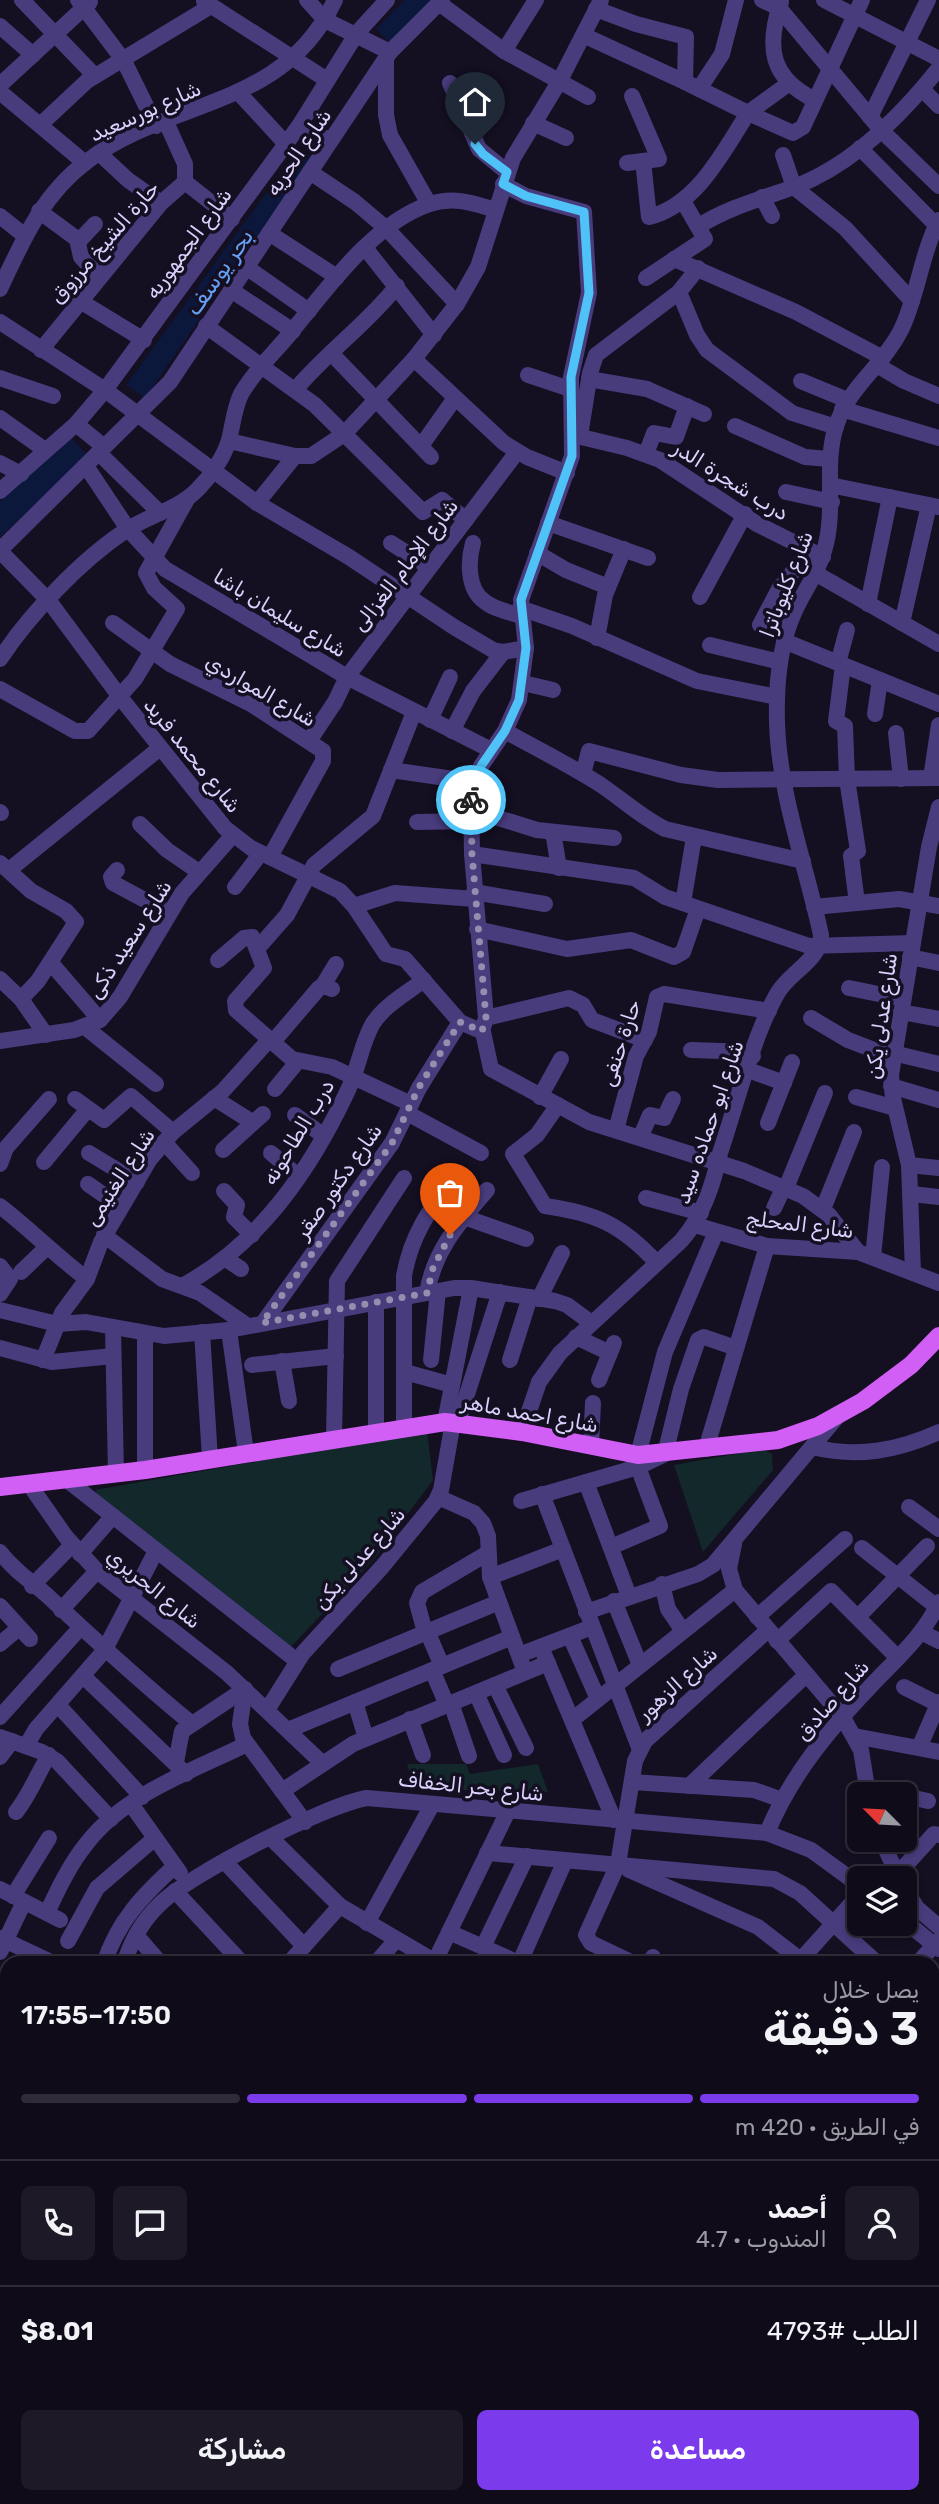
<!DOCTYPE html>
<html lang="ar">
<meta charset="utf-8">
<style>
:root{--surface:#0f0b19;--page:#1d1926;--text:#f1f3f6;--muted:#9b9ba2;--line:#2f2b38;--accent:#7c3aed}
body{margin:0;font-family:Rubik,Vazirmatn,sans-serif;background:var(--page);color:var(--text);direction:rtl;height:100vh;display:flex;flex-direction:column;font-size:26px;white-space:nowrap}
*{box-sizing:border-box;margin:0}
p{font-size:23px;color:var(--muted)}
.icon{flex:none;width:38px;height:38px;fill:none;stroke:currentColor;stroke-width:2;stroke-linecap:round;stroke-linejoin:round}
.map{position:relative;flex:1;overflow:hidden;direction:ltr}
.panel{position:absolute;left:0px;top:1956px;width:940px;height:548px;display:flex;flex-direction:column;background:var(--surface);border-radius:21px 21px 0 0;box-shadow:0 4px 10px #0003,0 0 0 2px var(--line);direction:rtl}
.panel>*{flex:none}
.needle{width:46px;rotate:294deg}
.controls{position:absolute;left:847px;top:1782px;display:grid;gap:14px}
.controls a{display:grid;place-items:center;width:70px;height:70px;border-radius:10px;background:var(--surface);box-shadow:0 4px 10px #0003,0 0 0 2px var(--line);font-size:35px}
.pin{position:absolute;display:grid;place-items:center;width:60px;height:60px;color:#fff;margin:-72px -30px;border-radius:50% 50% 50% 0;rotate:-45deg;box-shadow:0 0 7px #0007}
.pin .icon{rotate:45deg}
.courier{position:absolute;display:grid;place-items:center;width:70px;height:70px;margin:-35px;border:5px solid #4fc3f7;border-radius:50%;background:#fff;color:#222;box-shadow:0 2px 9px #0007}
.overview em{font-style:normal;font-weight:600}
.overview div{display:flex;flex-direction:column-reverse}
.overview{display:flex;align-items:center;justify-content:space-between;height:119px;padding:0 21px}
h1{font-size:46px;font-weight:600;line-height:52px}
.bar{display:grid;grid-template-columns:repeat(4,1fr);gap:10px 7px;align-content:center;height:84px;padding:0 21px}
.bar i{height:9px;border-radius:5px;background:var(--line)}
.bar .selected{background:var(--accent)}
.bar p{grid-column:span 4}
.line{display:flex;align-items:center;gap:18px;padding:0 21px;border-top:2px solid var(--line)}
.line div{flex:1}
.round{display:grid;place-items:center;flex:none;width:74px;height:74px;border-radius:10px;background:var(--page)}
.cta{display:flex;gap:14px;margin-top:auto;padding:14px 21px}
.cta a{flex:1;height:80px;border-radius:10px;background:var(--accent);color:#fff;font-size:28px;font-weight:600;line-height:80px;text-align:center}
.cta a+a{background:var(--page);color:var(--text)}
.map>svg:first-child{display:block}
</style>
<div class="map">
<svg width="939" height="2504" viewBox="0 0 939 2504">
<rect width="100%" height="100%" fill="#140f21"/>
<g fill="#12282a">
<path d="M427,1431L433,1480L375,1558L289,1649L99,1497L95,1490Z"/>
<path d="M763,1449L772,1454L773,1470L703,1552L674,1465Z"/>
<path d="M407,1764H466L470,1774L538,1764L548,1792L415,1789Z"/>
</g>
<g fill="#0c173c">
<path d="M405,0H434L390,43L376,29Z"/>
<path d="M299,148L312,157L145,398L126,385Z"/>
<path d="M68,435L88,455L0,537V501Z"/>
</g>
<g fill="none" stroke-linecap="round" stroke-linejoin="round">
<g stroke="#483c7d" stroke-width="16">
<path d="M22,0L95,76"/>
<path d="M78,0L124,61L156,126"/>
<path d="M307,0L325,20L390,52"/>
<path d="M762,0L779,8L882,131L939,186"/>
<path d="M824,0L939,59"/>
<path d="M204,1L327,80"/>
<path d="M781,2C766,47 770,78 815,100"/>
<path d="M439,3L504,51L588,97"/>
<path d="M596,9L636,24L686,37L685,82L748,113L788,84"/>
<path d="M0,26L33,55"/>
<path d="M583,35L685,82"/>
<path d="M504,51L536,0"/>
<path d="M386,60V115L390,135L429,204"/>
<path d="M450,83L479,149L507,172"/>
<path d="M0,85L90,2"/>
<path d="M699,89L722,54L736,0"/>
<path d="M922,89L939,106"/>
<path d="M0,92L85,163"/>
<path d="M239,93L285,143"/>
<path d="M870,117L928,0"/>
<path d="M533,123L566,138"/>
<path d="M40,125L87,81L211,6"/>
<path d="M299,126L314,139L332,138"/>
<path d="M860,148L936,225"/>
<path d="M99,153L128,180L161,203"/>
<path d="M783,155L794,187L845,228L912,301"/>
<path d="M643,161L649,217C697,205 723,152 748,113L793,133L803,127L862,0"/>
<path d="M627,163L659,159L632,96"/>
<path d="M310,172L355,202L387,229L457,304"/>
<path d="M185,182L232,219"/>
<path d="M762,197L772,216"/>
<path d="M39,211L77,239L81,257L99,277"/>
<path d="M0,216L25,236"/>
<path d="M699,226C729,207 761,199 794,187C853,165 901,116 939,68"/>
<path d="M269,233L337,277"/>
<path d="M79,241L95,224"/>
<path d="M366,249L434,335"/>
<path d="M674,259L796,312L883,358"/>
<path d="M246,267L309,311"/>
<path d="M646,278L705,239L683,201"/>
<path d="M0,289C22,242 42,195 86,162C171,97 282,111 335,0"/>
<path d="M231,290L293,331"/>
<path d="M679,292L697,335L707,350L792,413L836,427"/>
<path d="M80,301L144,340"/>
<path d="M0,322L105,390L257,503L349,557L454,627L493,650L503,652L526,648"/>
<path d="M206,326L315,405L423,512L442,500L466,520"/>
<path d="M41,350L161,203L185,182V164L166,122"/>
<path d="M331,353L431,457"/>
<path d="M414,359L504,443L527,457L567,473"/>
<path d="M877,365L904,381L939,396"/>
<path d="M528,375L570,389"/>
<path d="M0,378L53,396"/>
<path d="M589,379L647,389L704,414"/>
<path d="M801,381L847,400"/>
<path d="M296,389C327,352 367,324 397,286"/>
<path d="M842,409L939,438"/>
<path d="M0,418L45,450"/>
<path d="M76,424L103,446"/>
<path d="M735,426L805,457L830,459"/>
<path d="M573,435L627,448L660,460L757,524L823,557"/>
<path d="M580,436L590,373L596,355L679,292L698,268"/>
<path d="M229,441L295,456"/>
<path d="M421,446L455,398"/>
<path d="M100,454L160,513"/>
<path d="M646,454L654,433L676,437L687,406"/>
<path d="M0,463L21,474"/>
<path d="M86,466L128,529L165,569L347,677L491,750"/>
<path d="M830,485L938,507"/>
<path d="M0,491L76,424L105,390L299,126L357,33L387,0"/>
<path d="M786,492L832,502"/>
<path d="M257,503L295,456H311L344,434L414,359L457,304L478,267L513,158L559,82L601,0"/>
<path d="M548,523L648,558"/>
<path d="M391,543L429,567"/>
<path d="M473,543C468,560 467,589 484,601C493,609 509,612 521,616"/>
<path d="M0,550L170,382L390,52L442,0"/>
<path d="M0,551L49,601L120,697L225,828L251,848L340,891L354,906L386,954L405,959L460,1022L483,1032L491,1069L589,1122L744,1171L803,1196L829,1215L858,1252"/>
<path d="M537,553L566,570L608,587"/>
<path d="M815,573L939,644"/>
<path d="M700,597L745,514"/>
<path d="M868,604L890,497"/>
<path d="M520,608L572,626L697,681L777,697"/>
<path d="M113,623L170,664L251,704L323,751V761L270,857"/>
<path d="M902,623L929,505"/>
<path d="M760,625L779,589L810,551"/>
<path d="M597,638L605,595L624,549"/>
<path d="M784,641L939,704"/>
<path d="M710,645L780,662"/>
<path d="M0,659C30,614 80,561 125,531C149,515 179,509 198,489C211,476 224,457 229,440C233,424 234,409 241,394C253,373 272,355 288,336C325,292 372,223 430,204C454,196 473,203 496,210"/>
<path d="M838,663L847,630"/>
<path d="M843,665L836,721L845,726L847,779L858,851L851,856L857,903"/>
<path d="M523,683L553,690"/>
<path d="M0,689L75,731H88L135,679L177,609L154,588L146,573L186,501"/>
<path d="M875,714L880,680"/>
<path d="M430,720L450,677"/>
<path d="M452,731L473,691L503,652"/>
<path d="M505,731C537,749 570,765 601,785C623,800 641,817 665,829L803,861"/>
<path d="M896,733L901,779"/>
<path d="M309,741L335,702L347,677L517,452"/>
<path d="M391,770L474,782"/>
<path d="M583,774L589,751L681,775L718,780L939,778"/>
<path d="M931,778L939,725"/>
<path d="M470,809L537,830L614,838"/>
<path d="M0,812L1,813"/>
<path d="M417,822L470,821"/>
<path d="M140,824L167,850L199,872"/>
<path d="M553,832L559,868"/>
<path d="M472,854L634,878L665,897L809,946L913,943"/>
<path d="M0,863L31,891L66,911L76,922L38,981L21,999"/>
<path d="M9,870L160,748"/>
<path d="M117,870L111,877L113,883L169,913"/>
<path d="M235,887L261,853"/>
<path d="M474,892L545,904"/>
<path d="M683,903L694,837"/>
<path d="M354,906L395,893L475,899"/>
<path d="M814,907L899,899L939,906"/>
<path d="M477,929L567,949L631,940L674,957L683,952L698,909"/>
<path d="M257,949L287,915L314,865L373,816L414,712"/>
<path d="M910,957L939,963"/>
<path d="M218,960L244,938L252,937L264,968L235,1001L236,1010L292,1059L332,1067L411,1104"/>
<path d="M51,963L100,1020"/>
<path d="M0,979L21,999L46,1035"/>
<path d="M322,987L336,964"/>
<path d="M849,988L903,999"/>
<path d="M901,1012L939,1019"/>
<path d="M486,1018L569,998L583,1005L592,1020L645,1040"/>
<path d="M811,1018L848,1040L892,1057"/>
<path d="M85,1027L156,1084"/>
<path d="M482,1031L486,1018L472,854L471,795L481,766L505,731L519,700L526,648L521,600L572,456L571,377L589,293L584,212L526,196L503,184"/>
<path d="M0,1041L74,1030L100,1020L120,997L182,893L233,835"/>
<path d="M272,1043L319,988L324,986L332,989"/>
<path d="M691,1050L722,1051L753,1056"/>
<path d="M893,1053L939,1064"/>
<path d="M748,1070L784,1083"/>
<path d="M891,1086L939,1100"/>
<path d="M275,1089L298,1061"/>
<path d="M540,1097L561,1059"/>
<path d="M856,1097L895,1108"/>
<path d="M214,1098L252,1122"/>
<path d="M75,1099L104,1120L131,1096L173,1132"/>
<path d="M558,1105L537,1135L513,1154L545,1206C596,1213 622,1225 657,1263"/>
<path d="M407,1113L481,1153"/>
<path d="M295,1115L324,1136"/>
<path d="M768,1123L792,1062"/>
<path d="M616,1130L636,1056L649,1032L657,997L664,994L769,1011"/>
<path d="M640,1138L650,1115L664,1118L673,1099"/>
<path d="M164,1142L192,1173"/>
<path d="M223,1150L263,1114"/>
<path d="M89,1153L137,1182"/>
<path d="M271,1153L298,1176"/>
<path d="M44,1162L88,1109"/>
<path d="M0,1164L6,1148L49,1099"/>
<path d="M909,1165L939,1168"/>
<path d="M88,1184L121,1207"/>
<path d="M786,1188L825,1093"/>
<path d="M224,1191L237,1205L234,1217L252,1235"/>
<path d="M912,1194L939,1197"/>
<path d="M646,1198L701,1213"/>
<path d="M0,1206C30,1229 56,1256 87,1279"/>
<path d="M774,1208L784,1187"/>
<path d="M823,1209L854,1132"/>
<path d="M464,1217L526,1239"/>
<path d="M695,1225L767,1246L858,1252L939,1283"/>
<path d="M104,1235L162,1279L200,1293L248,1326"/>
<path d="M873,1257L882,1167"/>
<path d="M226,1259L241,1269"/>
<path d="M0,1266L10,1279L0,1294"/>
<path d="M21,1272L46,1248"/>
<path d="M913,1273L909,1165L893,1098L891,1075L929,847L939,807"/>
<path d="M182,1286C260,1244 311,1169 348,1090C358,1070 361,1045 372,1025C383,1006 407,993 424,980"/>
<path d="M427,1293C434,1250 460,1222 487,1190"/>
<path d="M539,1299L562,1253"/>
<path d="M0,1310L57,1324L86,1322L164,1336L229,1330L454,1288H471L555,1301L567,1305L590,1322"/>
<path d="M263,1323L392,1143L419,1088L460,1022"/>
<path d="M113,1328L116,1474"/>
<path d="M229,1330L246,1453"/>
<path d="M202,1332L210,1459"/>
<path d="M145,1334V1470"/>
<path d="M576,1337L610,1353"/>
<path d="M0,1348L52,1362L113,1356"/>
<path d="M43,1360L62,1313L87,1279L101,1242L150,1159L173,1132L222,1092L269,1040"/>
<path d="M431,1360L438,1291"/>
<path d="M510,1360L530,1297"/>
<path d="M282,1361L289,1401"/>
<path d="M252,1365L336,1356"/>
<path d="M405,1372L452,1385"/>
<path d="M599,1380L614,1343"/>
<path d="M445,1422L471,1288"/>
<path d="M458,1422L500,1292"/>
<path d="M404,1426V1276C411,1236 428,1212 452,1180"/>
<path d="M376,1431V1302"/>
<path d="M522,1432L539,1382L560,1353L681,1241C703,1216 713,1185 720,1153C736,1106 753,1036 777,994C788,973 821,960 821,935C806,865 779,794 777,722C776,686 779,646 794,613C803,592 818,573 824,551C837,510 823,467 836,426C849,386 883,366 901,330C918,295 921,254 939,220"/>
<path d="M334,1438L337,1281L404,1178"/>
<path d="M591,1446L593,1403"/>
<path d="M812,1447C858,1458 897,1451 939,1432"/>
<path d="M706,1449L767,1246"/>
<path d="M638,1455L665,1352L716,1232"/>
<path d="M67,1480L297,1661"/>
<path d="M586,1482L629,1596"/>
<path d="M29,1484L66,1537L97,1571L227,1673L321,1762"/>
<path d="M542,1494L640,1750"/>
<path d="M438,1497L474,1513L483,1523L488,1536L490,1577L525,1672"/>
<path d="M521,1501L638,1467L665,1454L681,1389L698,1340L704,1337L736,1348"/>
<path d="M909,1507L939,1529"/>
<path d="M734,1544L729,1569L735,1590L842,1716L861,1750L868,1794"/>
<path d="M611,1547L660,1526L638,1467"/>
<path d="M862,1548L937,1607"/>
<path d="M0,1552C16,1573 33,1582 51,1599C97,1642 143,1684 192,1724"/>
<path d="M80,1554L113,1516"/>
<path d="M490,1577L563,1549"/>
<path d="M662,1584L668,1609L683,1631"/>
<path d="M32,1586L72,1545"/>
<path d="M614,1601L640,1665"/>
<path d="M0,1606L30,1639"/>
<path d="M61,1610L97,1571"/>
<path d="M586,1612L698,1574L713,1565L836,1418"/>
<path d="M757,1617L845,1539"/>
<path d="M858,1617L927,1546"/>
<path d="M427,1631L442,1666"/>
<path d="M425,1632L417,1603L422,1592L488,1553"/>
<path d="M921,1632L939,1641"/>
<path d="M570,1636L598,1699"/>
<path d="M777,1641L831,1591L897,1657"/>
<path d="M0,1644L19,1628"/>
<path d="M541,1647L614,1820"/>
<path d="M519,1655L592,1627"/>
<path d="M338,1669L499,1602"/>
<path d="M432,1670L447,1705"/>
<path d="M83,1676L186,1774"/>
<path d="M495,1685L526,1748"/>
<path d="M904,1687L938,1704"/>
<path d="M245,1689L240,1724L243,1738L305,1822"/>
<path d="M476,1693L504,1755"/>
<path d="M355,1702L366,1738"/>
<path d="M451,1703L469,1756"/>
<path d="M58,1705L142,1797"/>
<path d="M267,1710L303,1653L382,1567L436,1501L441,1490L453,1422"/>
<path d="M0,1717L80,1628"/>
<path d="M410,1719L423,1755"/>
<path d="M572,1720L735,1590"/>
<path d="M288,1730L512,1637"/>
<path d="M854,1736L939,1752"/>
<path d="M0,1737L42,1752L57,1761L111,1819"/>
<path d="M26,1746L36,1729L104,1651L156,1551"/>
<path d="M919,1748L939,1702"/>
<path d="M0,1757L12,1741"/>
<path d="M176,1762L182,1731L245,1689"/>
<path d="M632,1782L754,1790L782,1800"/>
<path d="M689,1786L806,1675"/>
<path d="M867,1788L895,1794"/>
<path d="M282,1791L353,1744L548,1663"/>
<path d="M905,1796L928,1801"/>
<path d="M131,1804L180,1873"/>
<path d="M16,1812C30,1794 37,1775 49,1755"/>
<path d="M767,1833C790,1777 827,1732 868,1689C893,1662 924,1636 939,1602"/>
<path d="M271,1838L340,1906L439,1964"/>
<path d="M881,1839L899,1878"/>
<path d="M487,1853L774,1879L800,1893L878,1964"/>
<path d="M225,1862L304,1946"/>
<path d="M629,1870L758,1927L806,1964"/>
<path d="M894,1878L934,1834L939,1835"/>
<path d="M0,1889L60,1920"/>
<path d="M905,1889L917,1908L939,1927"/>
<path d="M175,1891L243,1964"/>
<path d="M13,1896L49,1838"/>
<path d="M47,1913C58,1889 70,1864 87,1843C125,1794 192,1771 247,1744"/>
<path d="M905,1921L939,1949"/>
<path d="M367,1923L432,1805"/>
<path d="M449,1932L519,1963"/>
<path d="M136,1935L161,1964"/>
<path d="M0,1938L55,1964"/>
<path d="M68,1941L97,1888L155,1838"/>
<path d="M483,1947L527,1856"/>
<path d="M0,1952L24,1902"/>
<path d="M435,1961L508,1811"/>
<path d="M104,1964C117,1922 143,1895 175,1866"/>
<path d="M124,1964C131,1941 143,1920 160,1904C190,1874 325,1805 367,1798L767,1833L811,1850L859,1885"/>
<path d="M288,1964L340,1906"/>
<path d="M375,1964L396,1940"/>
<path d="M519,1964L565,1861"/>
<path d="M635,1964L591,1943L586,1935L618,1864L635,1761L645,1741L768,1630"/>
<path d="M649,1964L653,1957"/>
<path d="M797,1964L859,1895"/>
<path d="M917,1964L939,1940"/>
<path d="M0,1996L7,1999"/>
<path d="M933,2003L939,1997"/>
<path d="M0,2066L7,2076"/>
<path d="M933,2070L939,2077"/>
<path d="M0,2096L7,2094"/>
<path d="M0,2120L7,2127"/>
<path d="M933,2127L939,2134"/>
<path d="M0,2230L7,2236"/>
<path d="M0,2371L7,2385"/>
<path d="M0,2407L7,2402"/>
<path d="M0,2497L7,2481"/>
<path d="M375,2497L377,2502"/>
<path d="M30,2504L35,2497"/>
</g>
<path stroke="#d25ff5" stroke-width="18" d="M0,1487L145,1470L445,1422L522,1432L638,1455L778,1440L818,1426L863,1401L911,1365L939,1336"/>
</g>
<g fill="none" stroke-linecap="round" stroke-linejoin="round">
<path stroke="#968daf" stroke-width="7" stroke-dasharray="0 12.6" d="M450,1235L433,1268L427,1293L262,1323L392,1143L419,1087L460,1022L482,1031L486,1018L472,854L471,800"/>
<path stroke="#4fc3f7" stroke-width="9" d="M471,800L481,766L505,731L519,700L526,648L521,600L572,456L571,377L589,293L584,212L526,196L503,184L507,172L483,154L475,144"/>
</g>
<g text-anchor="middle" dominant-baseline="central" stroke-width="7" stroke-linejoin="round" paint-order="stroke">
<g font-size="21" fill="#dcd1fc" stroke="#140f21">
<text transform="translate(145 111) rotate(-24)">شارع بورسعيد</text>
<text transform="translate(298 152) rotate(-56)">شارع الحريه</text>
<text transform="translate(104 242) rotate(-49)">حارة الشيخ مرزوق</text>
<text transform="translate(188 243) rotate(-54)">شارع الجمهوريه</text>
<text transform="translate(731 480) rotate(32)">درب شجرة الدر</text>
<text transform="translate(405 565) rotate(-53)">شارع الإمام الغزالى</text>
<text transform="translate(786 584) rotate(-69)">شارع كليوباترا</text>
<text transform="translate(280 613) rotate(31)">شارع سليمان باشا</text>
<text transform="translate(261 690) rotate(30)">شارع المواردي</text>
<text transform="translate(193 755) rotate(51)">شارع محمد فريد</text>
<text transform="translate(129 939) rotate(-57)">شارع سعيد ذكى</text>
<text transform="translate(881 1016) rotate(-82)">شارع عدلى يكن</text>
<text transform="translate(620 1043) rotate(-72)">حارة حنفى</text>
<text transform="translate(709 1122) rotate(-71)">شارع ابو حماده سيد</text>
<text transform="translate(298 1132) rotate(-59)">درب الطاحونه</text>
<text transform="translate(119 1177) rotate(-57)">شارع الغنيمى</text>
<text transform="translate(338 1181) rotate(-55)">شارع دكتور صقر</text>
<text transform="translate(800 1224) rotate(7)">شارع المحلج</text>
<text transform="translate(530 1413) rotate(10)">شارع احمد ماهر</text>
<text transform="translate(359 1558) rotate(-49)">شارع عدلى يكن</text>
<text transform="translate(154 1588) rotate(39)">شارع الحريري</text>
<text transform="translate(677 1683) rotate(-42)">شارع الزهور</text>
<text transform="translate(832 1700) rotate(-49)">شارع صادق</text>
<text transform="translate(471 1786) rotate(6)">شارع بحر الخفاف</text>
</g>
<g font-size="23" font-style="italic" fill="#669ff5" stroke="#140f21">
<text transform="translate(219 272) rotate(-55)">بحر يوسف</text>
</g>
</g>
</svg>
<div class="controls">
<a><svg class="needle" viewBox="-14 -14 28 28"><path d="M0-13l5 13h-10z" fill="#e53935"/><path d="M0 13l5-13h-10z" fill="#9b9ba2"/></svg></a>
<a><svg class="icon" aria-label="layers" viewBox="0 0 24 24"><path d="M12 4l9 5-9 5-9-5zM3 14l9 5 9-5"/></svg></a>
</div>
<div class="pin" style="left:450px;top:1235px;background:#ea580c"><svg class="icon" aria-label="bag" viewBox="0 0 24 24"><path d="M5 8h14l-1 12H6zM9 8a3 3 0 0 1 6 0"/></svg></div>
<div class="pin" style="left:475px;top:144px;background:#1f2937"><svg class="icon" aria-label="home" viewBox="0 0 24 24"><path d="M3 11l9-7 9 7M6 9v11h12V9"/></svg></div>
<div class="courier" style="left:471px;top:800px"><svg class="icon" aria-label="bike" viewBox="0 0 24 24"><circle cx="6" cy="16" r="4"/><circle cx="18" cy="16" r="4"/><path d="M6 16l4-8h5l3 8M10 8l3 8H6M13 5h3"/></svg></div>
<section class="panel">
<div class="overview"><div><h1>3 دقيقة</h1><p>يصل خلال</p></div><em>17:50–17:55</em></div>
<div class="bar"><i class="selected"></i><i class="selected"></i><i class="selected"></i><i></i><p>في الطريق · 420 m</p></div>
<div class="line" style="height:126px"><a class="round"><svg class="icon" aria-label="person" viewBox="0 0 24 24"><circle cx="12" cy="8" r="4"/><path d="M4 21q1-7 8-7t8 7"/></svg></a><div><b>أحمد</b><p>المندوب · 4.7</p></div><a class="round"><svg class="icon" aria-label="chat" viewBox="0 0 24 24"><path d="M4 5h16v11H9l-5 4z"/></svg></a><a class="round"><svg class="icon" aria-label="phone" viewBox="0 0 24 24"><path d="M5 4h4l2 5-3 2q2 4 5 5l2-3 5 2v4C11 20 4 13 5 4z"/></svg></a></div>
<div class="line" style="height:91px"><div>الطلب #4793</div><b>$8.01</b></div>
<div class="cta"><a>مساعدة</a><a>مشاركة</a></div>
</section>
</div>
